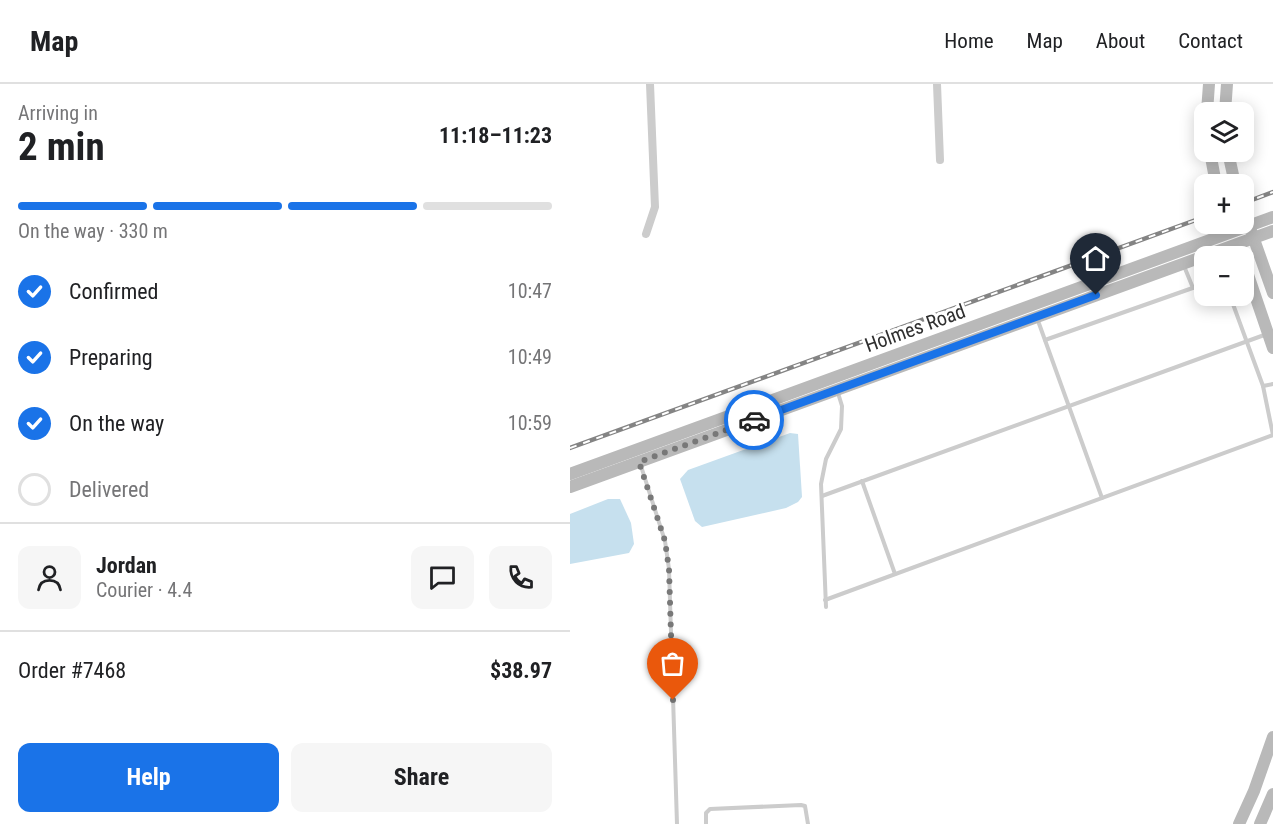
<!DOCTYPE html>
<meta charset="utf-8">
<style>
:root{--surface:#fff;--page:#f6f6f6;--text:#202124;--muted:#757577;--line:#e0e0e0;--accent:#1a73e8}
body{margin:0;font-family:"Roboto Condensed",sans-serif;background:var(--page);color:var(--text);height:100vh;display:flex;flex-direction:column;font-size:22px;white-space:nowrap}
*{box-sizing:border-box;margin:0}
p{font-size:20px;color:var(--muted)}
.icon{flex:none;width:33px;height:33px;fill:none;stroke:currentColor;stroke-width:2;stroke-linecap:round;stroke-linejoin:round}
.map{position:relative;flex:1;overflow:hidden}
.details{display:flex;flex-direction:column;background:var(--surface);width:570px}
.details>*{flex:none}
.tools{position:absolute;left:624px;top:18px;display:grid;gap:12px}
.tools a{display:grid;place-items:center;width:60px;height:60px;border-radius:12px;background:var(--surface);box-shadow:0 3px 15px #0003;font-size:30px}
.pin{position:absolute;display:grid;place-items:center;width:51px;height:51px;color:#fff;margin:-62px -26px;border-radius:50% 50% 50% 0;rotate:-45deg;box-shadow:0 0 6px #0007}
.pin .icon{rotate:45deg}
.courier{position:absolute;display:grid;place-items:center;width:60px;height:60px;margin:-30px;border:4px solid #1a73e8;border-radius:50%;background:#fff;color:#222;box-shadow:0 2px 8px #0007}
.summary em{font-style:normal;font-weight:700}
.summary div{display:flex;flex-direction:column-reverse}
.summary{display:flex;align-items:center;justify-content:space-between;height:102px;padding:0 18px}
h1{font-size:39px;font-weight:700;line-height:45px}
.bar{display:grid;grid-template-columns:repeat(4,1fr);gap:9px 6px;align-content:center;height:72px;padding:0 18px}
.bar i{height:8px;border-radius:4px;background:var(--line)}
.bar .current{background:var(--accent)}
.bar p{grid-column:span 4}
.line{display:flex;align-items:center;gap:15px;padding:0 18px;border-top:2px solid var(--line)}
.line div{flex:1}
.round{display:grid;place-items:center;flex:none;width:63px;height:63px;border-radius:12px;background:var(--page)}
ol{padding:0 18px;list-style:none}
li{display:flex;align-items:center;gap:18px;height:66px}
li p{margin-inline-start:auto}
li .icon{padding:6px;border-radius:50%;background:var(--accent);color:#fff;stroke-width:4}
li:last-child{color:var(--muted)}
li i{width:33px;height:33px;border:3px solid var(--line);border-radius:50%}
.cta{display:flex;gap:12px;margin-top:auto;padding:12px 18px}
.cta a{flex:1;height:69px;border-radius:12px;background:var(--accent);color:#fff;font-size:24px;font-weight:700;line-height:69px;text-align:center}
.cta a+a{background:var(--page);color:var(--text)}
header{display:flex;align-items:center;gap:36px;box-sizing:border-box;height:84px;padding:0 30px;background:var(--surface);border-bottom:2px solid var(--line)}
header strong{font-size:28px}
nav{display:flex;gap:33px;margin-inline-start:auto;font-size:21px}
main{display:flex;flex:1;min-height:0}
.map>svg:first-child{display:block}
</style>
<header>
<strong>Map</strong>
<nav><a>Home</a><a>Map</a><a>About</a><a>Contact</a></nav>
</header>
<main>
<section class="details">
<div class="summary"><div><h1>2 min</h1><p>Arriving in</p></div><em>11:18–11:23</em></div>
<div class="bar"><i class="current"></i><i class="current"></i><i class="current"></i><i></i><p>On the way · 330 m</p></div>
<ol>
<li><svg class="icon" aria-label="check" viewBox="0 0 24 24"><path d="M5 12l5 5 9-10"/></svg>Confirmed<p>10:47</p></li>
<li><svg class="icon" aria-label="check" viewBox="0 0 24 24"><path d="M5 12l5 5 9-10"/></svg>Preparing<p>10:49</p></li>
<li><svg class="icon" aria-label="check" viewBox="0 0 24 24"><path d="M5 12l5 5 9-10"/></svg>On the way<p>10:59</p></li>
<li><i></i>Delivered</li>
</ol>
<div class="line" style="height:108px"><a class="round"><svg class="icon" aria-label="person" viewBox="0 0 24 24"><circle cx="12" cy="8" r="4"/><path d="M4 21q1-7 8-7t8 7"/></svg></a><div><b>Jordan</b><p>Courier · 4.4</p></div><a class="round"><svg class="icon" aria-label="chat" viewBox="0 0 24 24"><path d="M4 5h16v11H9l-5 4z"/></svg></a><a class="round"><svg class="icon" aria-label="phone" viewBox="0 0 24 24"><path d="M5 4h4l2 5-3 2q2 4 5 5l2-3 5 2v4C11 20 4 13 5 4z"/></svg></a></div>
<div class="line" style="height:78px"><div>Order #7468</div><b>$38.97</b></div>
<div class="cta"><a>Help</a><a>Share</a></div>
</section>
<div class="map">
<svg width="703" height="740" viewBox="0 0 703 740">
<rect width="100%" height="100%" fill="#fff"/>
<g fill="#c6e0ee">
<path d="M220,349L228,350L232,413L228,418L216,424L132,443L125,437L110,395L118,386Z"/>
<path d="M38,415H50L61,439L64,460L59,469L0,480V430Z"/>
</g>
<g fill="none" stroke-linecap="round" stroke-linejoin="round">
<g stroke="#ccc" stroke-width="4">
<path d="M614,182L623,204"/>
<path d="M467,234L532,414"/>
<path d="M475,256L634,200"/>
<path d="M693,302L703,300"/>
<path d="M70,379L95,457L99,485L107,740"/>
<path d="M292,397L325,490"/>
<path d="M252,412L697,250"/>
<path d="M255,516L703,351L693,302L660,212"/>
<path d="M256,523L251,400L256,375L271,345L272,322L268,309"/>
<path d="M136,740V729L140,725L231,721L235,722L238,740"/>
</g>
<g stroke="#ccc" stroke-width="8">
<path d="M367,0L370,76"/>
<path d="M76,150L85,123L80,0"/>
</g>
<g stroke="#b9b9b9" stroke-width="12">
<path d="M637,28L639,0"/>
<path d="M655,28L657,0"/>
<path d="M640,68L646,100"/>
<path d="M658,68L665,100"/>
<path d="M674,127L703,209"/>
<path d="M674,179L703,264"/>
<path d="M0,390L703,133"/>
<path d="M0,403L703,147"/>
<path d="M669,740L684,707L703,653"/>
<path d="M690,740L703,710"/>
</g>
<g stroke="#848484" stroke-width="4.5">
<g id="rail">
<path d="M674,119L703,108"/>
<path d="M0,364L634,133"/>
</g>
</g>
<use href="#rail" stroke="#fff" stroke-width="2" stroke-dasharray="7" stroke-linecap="butt"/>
</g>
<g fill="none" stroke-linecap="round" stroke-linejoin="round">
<path stroke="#787878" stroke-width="6" stroke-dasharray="0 10.8" d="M103,616L99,485L95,457L69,378L184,336"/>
<path stroke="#1a73e8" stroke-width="8" d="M184,336L526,211"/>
</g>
<g text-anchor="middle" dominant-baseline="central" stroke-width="6" stroke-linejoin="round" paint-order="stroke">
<g font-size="20" fill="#2f2f2f" stroke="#fff">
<text transform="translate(345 244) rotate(-20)">Holmes Road</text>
</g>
</g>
</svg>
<div class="tools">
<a><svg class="icon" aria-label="layers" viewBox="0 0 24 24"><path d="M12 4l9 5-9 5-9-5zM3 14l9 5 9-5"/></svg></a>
<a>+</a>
<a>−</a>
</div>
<div class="pin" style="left:103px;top:616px;background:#ea580c"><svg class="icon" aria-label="bag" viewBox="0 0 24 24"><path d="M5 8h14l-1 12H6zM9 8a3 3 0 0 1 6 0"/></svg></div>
<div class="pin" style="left:526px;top:211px;background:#1f2937"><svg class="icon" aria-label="home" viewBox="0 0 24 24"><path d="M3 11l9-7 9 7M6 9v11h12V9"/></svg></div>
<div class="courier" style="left:184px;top:336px"><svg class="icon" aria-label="car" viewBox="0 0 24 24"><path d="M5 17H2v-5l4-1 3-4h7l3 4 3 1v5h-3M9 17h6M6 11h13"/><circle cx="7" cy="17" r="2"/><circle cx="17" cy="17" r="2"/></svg></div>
</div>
</main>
